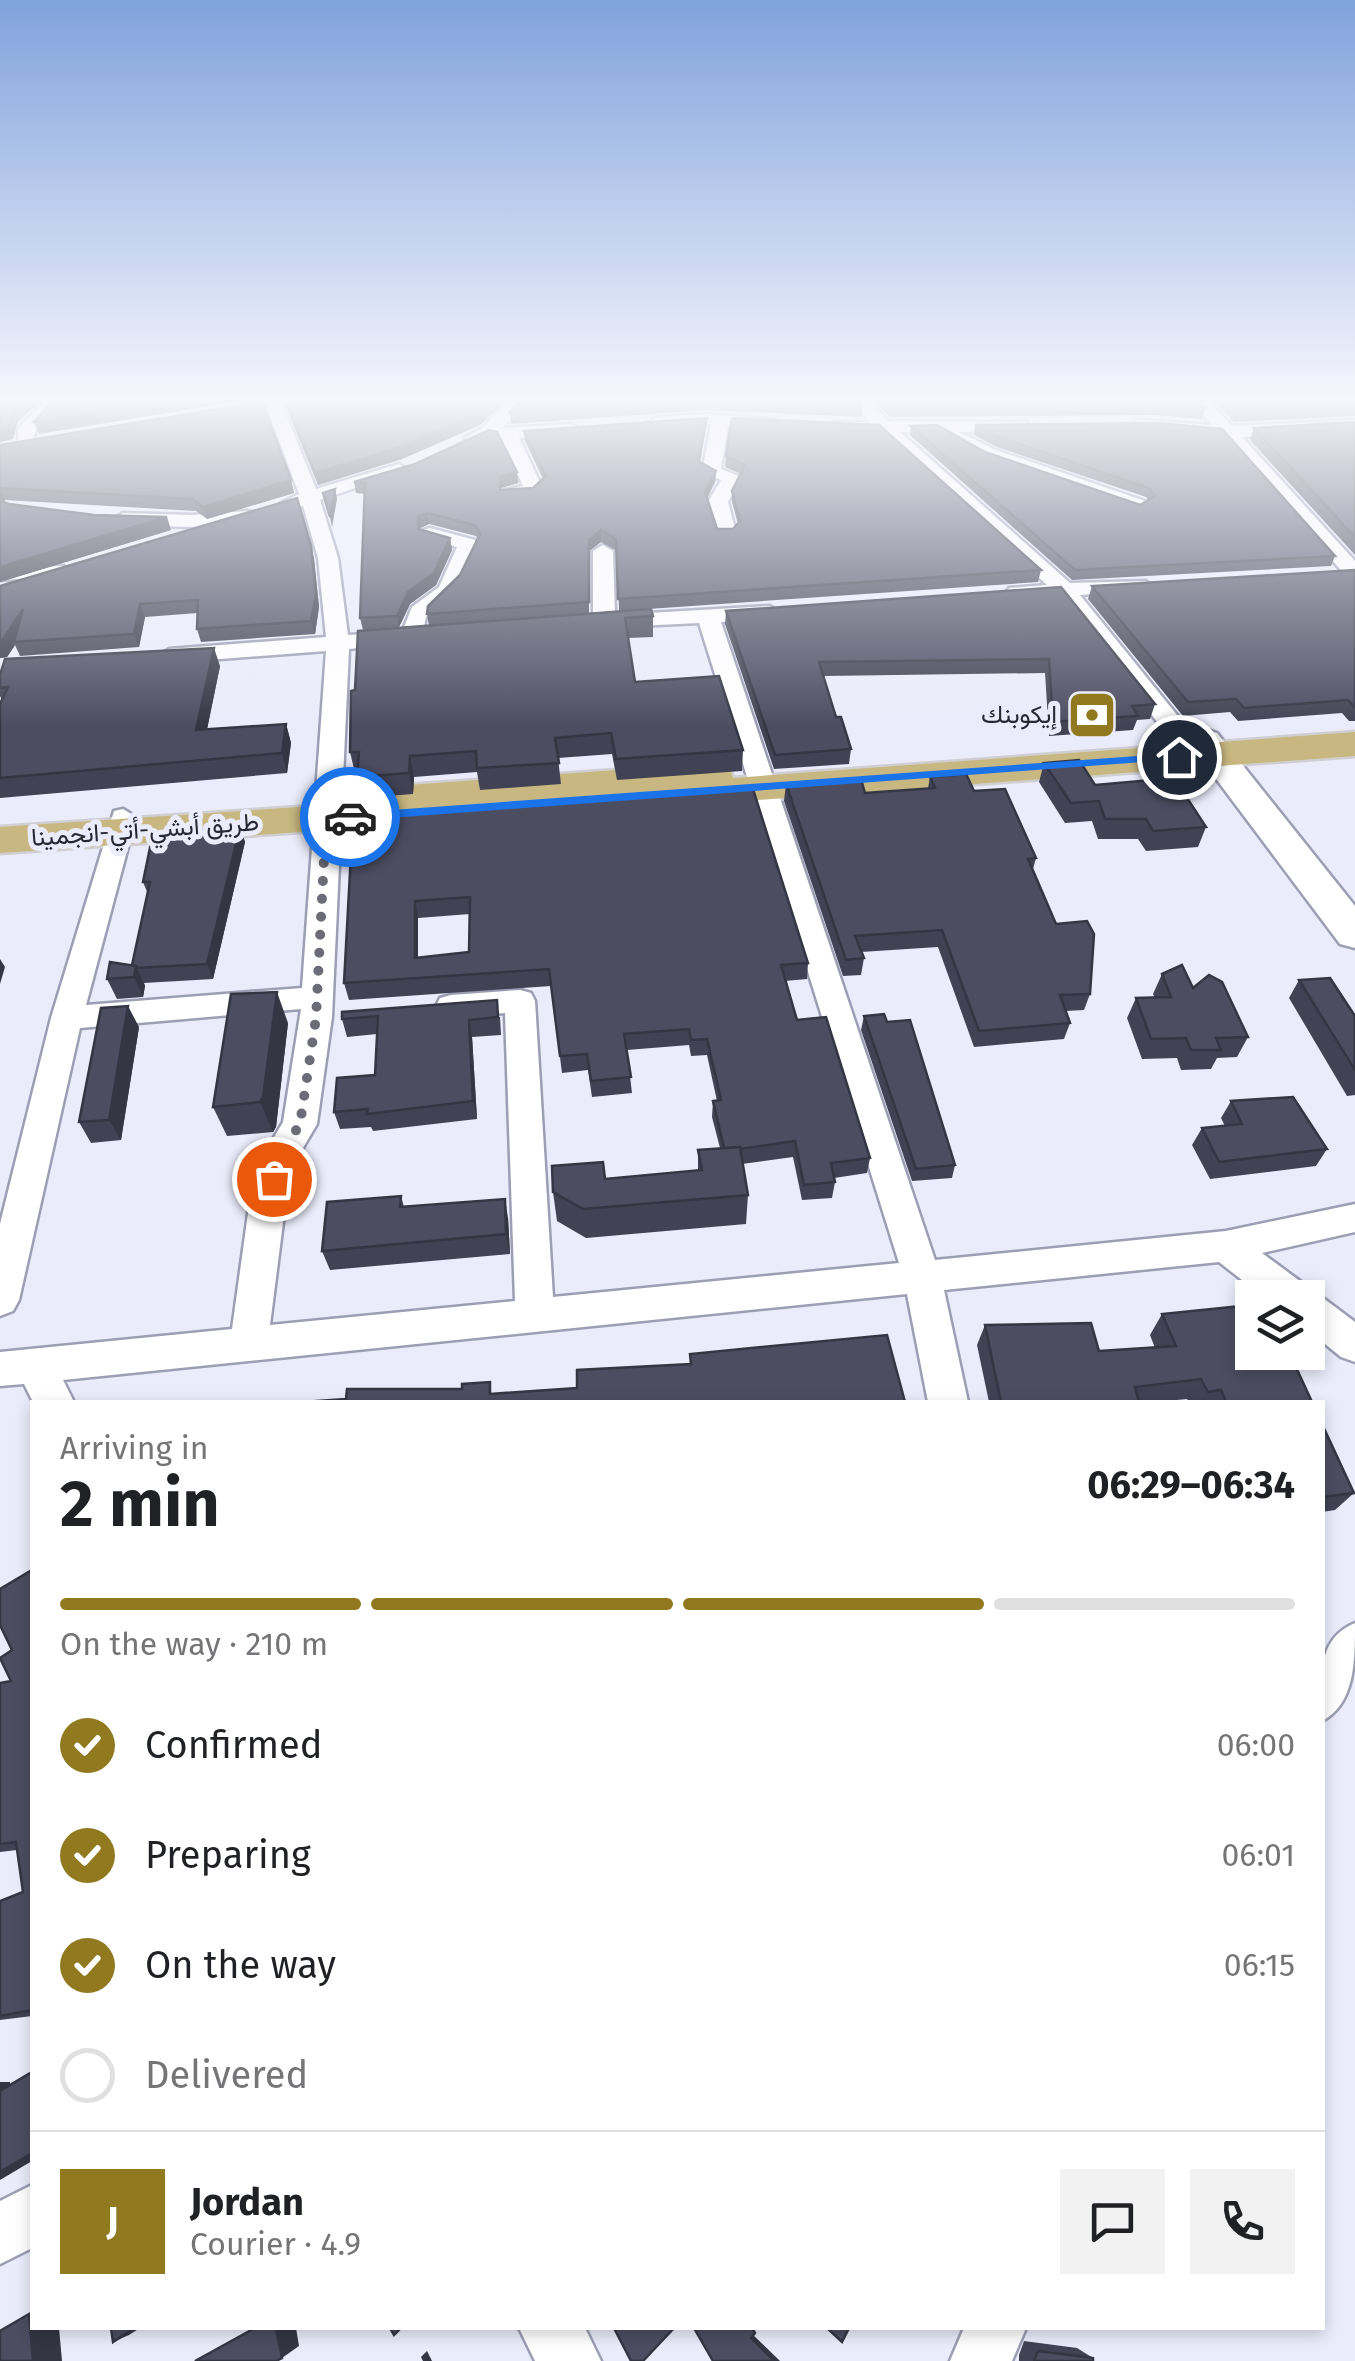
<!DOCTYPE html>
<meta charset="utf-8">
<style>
:root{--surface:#fff;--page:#f2f2f2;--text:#202124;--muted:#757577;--line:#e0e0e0;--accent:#91791f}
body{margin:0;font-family:"Fira Sans",Vazirmatn,sans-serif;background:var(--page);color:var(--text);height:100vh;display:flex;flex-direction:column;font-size:38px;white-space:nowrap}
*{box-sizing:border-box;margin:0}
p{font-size:32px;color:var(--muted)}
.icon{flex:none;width:55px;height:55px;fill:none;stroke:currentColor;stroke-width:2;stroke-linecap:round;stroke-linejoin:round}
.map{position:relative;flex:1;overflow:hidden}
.sheet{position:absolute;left:30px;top:1400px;width:1295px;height:930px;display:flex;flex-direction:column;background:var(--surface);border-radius:0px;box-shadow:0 5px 15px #0003}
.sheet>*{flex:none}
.controls{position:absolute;left:1235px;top:1280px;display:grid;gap:20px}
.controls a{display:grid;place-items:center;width:90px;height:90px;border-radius:0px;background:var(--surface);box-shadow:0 5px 15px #0003;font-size:50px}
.pin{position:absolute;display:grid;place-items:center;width:85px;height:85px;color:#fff;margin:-42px;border:5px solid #fff;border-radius:50%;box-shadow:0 2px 10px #0007}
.courier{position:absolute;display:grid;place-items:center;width:100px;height:100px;margin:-50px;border:8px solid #1a73e8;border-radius:50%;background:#fff;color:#222;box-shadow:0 2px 12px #0007}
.headline em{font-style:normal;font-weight:700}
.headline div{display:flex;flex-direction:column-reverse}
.headline{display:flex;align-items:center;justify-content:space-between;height:170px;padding:0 30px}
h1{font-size:65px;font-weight:700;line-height:75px}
.bar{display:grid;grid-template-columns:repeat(4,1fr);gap:15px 10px;align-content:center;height:120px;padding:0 30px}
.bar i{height:12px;border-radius:8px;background:var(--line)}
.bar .selected{background:var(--accent)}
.bar p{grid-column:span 4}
.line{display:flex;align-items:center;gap:25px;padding:0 30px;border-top:2px solid var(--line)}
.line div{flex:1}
.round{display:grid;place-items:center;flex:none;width:105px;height:105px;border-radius:0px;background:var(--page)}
ol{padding:0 30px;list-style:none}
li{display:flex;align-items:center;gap:30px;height:110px}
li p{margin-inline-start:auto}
li .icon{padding:10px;border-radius:50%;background:var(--accent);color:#fff;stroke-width:4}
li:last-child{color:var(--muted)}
li i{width:55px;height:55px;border:5px solid var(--line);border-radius:50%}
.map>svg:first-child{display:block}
</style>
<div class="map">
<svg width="1355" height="2361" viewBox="0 0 1355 2361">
<rect width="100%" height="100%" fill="#ebecfb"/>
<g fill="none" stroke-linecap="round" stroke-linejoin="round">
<g stroke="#9c9eb4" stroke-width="5">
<g id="minor">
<path d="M49,397H66L36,430L30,448H18V429Z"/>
<path d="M263,397H279L316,489L399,464L408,470L320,500L338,558L348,635L402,632L412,607L439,587L457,547L423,538V530L430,528L475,540L478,544L455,593L426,617L421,642L349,649L332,1017L317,1124L297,1158L286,1199L270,1325L515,1301L505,1013L451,1017L440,1014L436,1006L440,998L451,995L520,990L531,993L535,1001L553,1297L899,1263L699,623L596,628L593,623V551L603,545L613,551L615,615L770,606L781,613L770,620L721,622L935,1260L1226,1231L1355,1204V1232L1262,1253C1294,1277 1324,1298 1355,1322V1362L1341,1357L1308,1330V1298H1265L1219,1262L944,1290L968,1402H928L907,1294L63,1380L74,1402H33L24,1384L0,1386V1352L232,1329L250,1199L263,1156L283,1122L301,1009L80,1028L19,1300L13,1311L0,1316V1224L51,1018L114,811L123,809L136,817L86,1005L302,988L326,651L169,663L158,656L169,649L326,637L318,558L303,506L291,509L281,503L299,494Z"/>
<path d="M513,397H530L502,428L571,424L580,429L571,434L519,438L543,489L534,495L504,498V490L523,486L501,439L490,437L474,443L465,438L482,428Z"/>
<path d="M849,397H866L888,421L1027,422V430L1021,431L959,432L996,450L1145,501V509H1131L984,458L936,432H900L1070,583L1146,581L1150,585L1139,591L1080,595L1194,736L1197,741L1194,746H1176L1059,597L1009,598L1006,593L1009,588L1047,585L879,432L827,431L824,427L833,422H870Z"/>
<path d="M1188,397H1205L1232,426L1355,420V430L1242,437L1355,561V580L1348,578L1221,436L1138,430L1129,425L1138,420L1212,425Z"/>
<path d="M707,414L776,420L785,425L776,430L728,426L721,469L741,477L728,502L736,533L726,539L716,533L708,502L721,480L702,473L711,424L658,427L649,422L658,417Z"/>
<path d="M247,511L254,513V521L192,527L123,525L113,519L123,513L192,515Z"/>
<path d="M63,566L73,572L70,576L0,580V568Z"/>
<path d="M1355,1623C1355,1661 1355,1704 1322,1721C1322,1683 1314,1640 1355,1623Z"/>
<path d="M32,2185V2248L0,2264V2201Z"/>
<path d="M519,2328H585L601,2361H535Z"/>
<path d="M964,2328H1026L1012,2361H950Z"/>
</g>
</g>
<g stroke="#9c9eb4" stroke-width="5">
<path id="secondary" d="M1205,729L1217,733L1355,906V948L1340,944L1187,740L1193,733Z"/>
</g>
<g stroke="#cfcfd1" stroke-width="5">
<path id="trunk" d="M1355,732V756L676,806L662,803L658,791L463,805L467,810L461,819L446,822L0,853V827L389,801L387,797L393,788L407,785L715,763L729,766L733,778Z"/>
</g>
<use href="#minor" fill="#fff" fill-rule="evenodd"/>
<use href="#secondary" fill="#fff" fill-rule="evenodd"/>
<use href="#trunk" fill="#c8b780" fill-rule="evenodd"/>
</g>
<g fill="#414253" fill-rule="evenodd">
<path d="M282,397H509L480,425L402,459L318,485Z"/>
<path d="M523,397H855L863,405L861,417L707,410L511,424L510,412Z"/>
<path d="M871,397H1196L1206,408L1202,419L1155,415L890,417Z"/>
<path d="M1210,397H1355V416L1234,422Z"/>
<path d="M1355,422V555L1250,440L1254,428Z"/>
<path d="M975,425L1335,556L1331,566L1072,580L910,435L911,426L1140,505L1148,500L1146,497L997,447L974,435Z"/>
<path d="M706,428L700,462L716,471L715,482L707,499L717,529H733L738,524L732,502V491L741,474L725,467L726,456L1041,570L1038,582L619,611L617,551L601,542L589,551V614L429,626L427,614L460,575L478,539L476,536L429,524L420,528V529L450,538L452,550L436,585L410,604L399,627L363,630L360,618L365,494L356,493L354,482L517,472L518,483L501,488V490L533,488L543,479L525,441L524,431Z"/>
<path d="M0,445L291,480L294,493L207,519L196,511L5,500V503L9,504L171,530L0,582Z"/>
<path d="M311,546L314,559L319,607L315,634L201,642L197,629L198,613L145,617L139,647L20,656L15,645L7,657L0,658V586Z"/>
<path d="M1355,570V721H1349L1342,713L1238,721L1230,712L1183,716L1088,599L1092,586Z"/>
<path d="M1061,587L1155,704L1150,719L1137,720L1133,730L1049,736L1045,673L824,676L836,717L851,749L849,764L774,769L725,624L726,611Z"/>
<path d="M653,616V637L628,638L635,682L743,750L742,771L617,780L612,754L558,758L561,784L480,790L477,772L414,777L413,794L363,798L358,773H355L350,752L355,690L358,631Z"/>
<path d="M220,666L207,729L286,724L291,743L287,773L0,798V704L2,700L0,696V675Z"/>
<path d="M1044,763L1095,785L1206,827L1198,847L1146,851L1138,839H1098L1092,821L1065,823L1039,782Z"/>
<path d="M930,777L974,791L1036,858L1033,869L1056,924L1090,994L1084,1010L1066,1011L1070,1023L1064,1039L974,1047L938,947L861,952L864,958L861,975L843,976L784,801L786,784L865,793L928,788Z"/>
<path d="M353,817L808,963L807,979L785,981L797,1020L870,1158L867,1173L834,1178L835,1182L832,1198L802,1200L793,1157L742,1164L748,1195L746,1224L586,1238L557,1221L553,1192L605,1179L698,1170V1150L720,1148L712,1117L713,1101H717L707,1055L691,1056L689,1045L627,1050L632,1093L592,1097L588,1070L562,1073L551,986L349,1000L344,983ZM470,914L469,952L418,958V918Z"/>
<path d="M240,827L245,842L213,979L144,983L145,986L143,997L117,999L107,979L132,965L148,894L143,882Z"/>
<path d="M1162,974L1193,988L1248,1037L1237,1057L1217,1058L1211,1069L1181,1070L1177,1058L1142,1059L1127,1018L1136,998H1155L1153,994Z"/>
<path d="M1299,980L1355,1016V1095L1347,1096L1289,998Z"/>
<path d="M342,1012L500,1017L501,1035L472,1037L477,1119L373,1131L371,1127L340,1129L334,1112L375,1075L377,1034L347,1037L342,1019Z"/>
<path d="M864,1016L955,1165L952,1178L912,1181L861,1030Z"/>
<path d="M288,1023L276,1127L273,1132L227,1136L213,1107Z"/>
<path d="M139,1027L121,1140L91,1143L79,1122Z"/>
<path d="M1231,1101L1327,1149L1316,1166L1210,1179L1192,1145L1202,1128L1225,1126L1221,1118Z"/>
<path d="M401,1196L404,1207L508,1218L510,1254L330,1270L322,1251Z"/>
<path d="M1162,1314L1312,1402H1189L1187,1399L1156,1402H989L977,1345L985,1325L1099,1351L1155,1348L1150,1335Z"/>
<path d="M1322,1424L1354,1493L1335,1510L1322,1512Z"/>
<path d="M32,1570V2016L0,2020V1901L23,1892L17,1850L0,1852V1683L11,1681L12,1650Z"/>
<path d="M1024,2341L1077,2348L1093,2358V2361H1019V2355Z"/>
</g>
<g fill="#353644">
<path d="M29,397H45L18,422L13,439L0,442V429L14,411Z"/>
<path d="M191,397H263L39,434L34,422Z"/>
<path d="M496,397H509L480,425L402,459L318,485L315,473Z"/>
<path d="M707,418L706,428L698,472V461Z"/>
<path d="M716,471L715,482L704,503L705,492Z"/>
<path d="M517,472L518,483L501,488V501L500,477Z"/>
<path d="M291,480L294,493L207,519L203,507Z"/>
<path d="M0,488L5,500V513L0,502Z"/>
<path d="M335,489L337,499L332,527L330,517Z"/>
<path d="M427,513L429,524L420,528V540L418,516Z"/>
<path d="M167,517L171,530L0,582V567Z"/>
<path d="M601,530V542L589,551V614V540Z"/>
<path d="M450,538L452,550L436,585L410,604L399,627L397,616L408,592Z"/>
<path d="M311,546L314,559L319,607L315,634L311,621Z"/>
<path d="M140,604L145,617L139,647L134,634Z"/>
<path d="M23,609L14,642L15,645L7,657L0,658V644Z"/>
<path d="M214,648L220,666L203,749L196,730Z"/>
<path d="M286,724L291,743L287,773L282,753Z"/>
<path d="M410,756L414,777L413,794L409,773Z"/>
<path d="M240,827L245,842L213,979L207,964Z"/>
<path d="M415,901L418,918V975L415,958Z"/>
<path d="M0,959L5,967L0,984Z"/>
<path d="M136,966L145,986L143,997L134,977Z"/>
<path d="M277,992L288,1023L276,1127L273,1132L260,1102Z"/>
<path d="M128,1006L139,1027L121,1140L109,1120Z"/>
<path d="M469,1020L472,1037L477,1119L473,1101Z"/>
<path d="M505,1199L508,1218L510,1254L506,1234Z"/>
<path d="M0,2082H10L11,2094H0Z"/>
<path d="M32,2153V2161L0,2180V2172Z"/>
<path d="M32,2313V2328H59L62,2361H33L29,2314Z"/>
<path d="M134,2328H140L129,2335L113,2342Z"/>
<path d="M276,2328H296L299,2346L282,2358Z"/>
<path d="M748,2330L780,2361H774L751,2338Z"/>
<path d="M427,2351L432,2361H423L421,2357Z"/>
</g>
<g fill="#4c4d61" stroke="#353644" stroke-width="2.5" fill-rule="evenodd">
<path d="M0,397H29L14,411L8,427L0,429Z"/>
<path d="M56,397H191L34,422Z"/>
<path d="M284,397H496L478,413L400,447L315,473Z"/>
<path d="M523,397H855L863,405L707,399L510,412Z"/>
<path d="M883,397H1196L1206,408L1158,404L891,406Z"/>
<path d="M1224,397H1355V405L1237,410Z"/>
<path d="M262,402L291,480L203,507L192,499L0,488V493V445Z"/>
<path d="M707,418L698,461L716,471L705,492L717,529H733L740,521L732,491L745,465L726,456L732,418L879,425L1041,570L618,599L616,539L601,530L589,540V602L427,614L428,606L460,575L480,534L475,525L427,513L418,516V529L450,538L434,573L408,592L397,616L360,618L365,483L354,482L415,464L489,430L497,432L517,472L500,477V490L533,488L546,476L524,431Z"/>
<path d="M1355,422V537L1254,428Z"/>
<path d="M1158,423L1222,429L1335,556L1075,570L911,426L937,425L985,452L1140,505L1155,496L1149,488L999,437L975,425Z"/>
<path d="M335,489L330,517L323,493Z"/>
<path d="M297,498L311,546L316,594L311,621L197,629L198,600L140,604L134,634L14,642L23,609L0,644V586Z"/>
<path d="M0,501L9,504L94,515L167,517L0,567Z"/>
<path d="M1355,570V707L1348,700L1244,708L1236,699L1188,702L1092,586Z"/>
<path d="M1061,587L1155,704L1132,706L1138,716L1053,722L1049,659L819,662L836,717H841L851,749L775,755L726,611Z"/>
<path d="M651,609L653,616L625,618L635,682L719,676L743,750L616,759L611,733L555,738L559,763L477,768L476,751L410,756L409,773L357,777L359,752H350L351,691L355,690L358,631Z"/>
<path d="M214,648L196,730L286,724L282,753L0,778V704L8,687L0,688V675L5,659Z"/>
<path d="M1079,760L1095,785L1174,778L1206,827L1153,831L1146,819H1105L1099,801L1071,803L1044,763Z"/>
<path d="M966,774L974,791L1005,789L1036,858L1028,859L1056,924L1087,921L1094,934L1090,994L1060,995L1070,1023L979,1031L942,930L855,936L864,958L846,960L786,784L861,779L865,793L935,788L930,777Z"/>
<path d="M752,786L808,963L781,965L797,1020L826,1017L870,1158L831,1163L835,1182L804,1185L795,1141L740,1149V1147L724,1148L713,1101L721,1100L707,1039L691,1040L689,1029L624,1034L631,1077L591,1081L587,1054L560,1056L549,969L344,983L353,817ZM470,897L469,952L415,958V901Z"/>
<path d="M240,827L207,964L135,968L136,966L132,965L150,882H143L153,833Z"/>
<path d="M110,962L136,966L134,977L107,979Z"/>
<path d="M1182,965L1193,988L1209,975L1222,982L1248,1037L1216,1038L1221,1050H1191L1186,1038L1151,1039L1136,998L1171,997L1162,974Z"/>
<path d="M1330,978L1355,1016V1070L1299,980Z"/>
<path d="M277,992L263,1097L260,1102L213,1107L231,994Z"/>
<path d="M497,1000L498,1017L469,1020L473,1101L367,1114L368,1109L334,1112L337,1078L375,1075L378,1016L342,1019V1012Z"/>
<path d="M128,1006L109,1120L79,1122L101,1008Z"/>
<path d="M884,1014L887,1022L910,1020L955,1165L916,1169L864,1016Z"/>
<path d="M1293,1097L1327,1149L1219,1162L1202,1128L1242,1124L1231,1101Z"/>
<path d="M740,1147L748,1195L583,1209L553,1192L552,1166L603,1162L605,1179L702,1170L698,1150Z"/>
<path d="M401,1196L400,1207L505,1199L506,1234L322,1251L327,1202Z"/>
<path d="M1252,1305V1352H1289L1312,1402H1226L1221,1390L1208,1392L1201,1379L1135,1387L1139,1402H1001L985,1325L1091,1323L1099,1351L1176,1346L1162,1314Z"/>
<path d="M887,1335L905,1402H302L346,1399L347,1389H462V1384L490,1382V1394L577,1388V1370L691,1364L690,1354Z"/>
<path d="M1322,1424L1354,1493L1322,1497Z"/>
<path d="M32,1570V2010L0,2016V1901L23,1892L16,1842L0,1844V1683L11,1681L0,1658L12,1650L0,1625V1589Z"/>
<path d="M32,2072V2153L0,2172V2091Z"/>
<path d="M29,2314L33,2361H0V2331Z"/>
<path d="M111,2328H134L113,2342Z"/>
<path d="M255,2328H276L282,2358L276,2361H195Z"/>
<path d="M390,2328H401L394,2335Z"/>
<path d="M614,2328H674L643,2361H631Z"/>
<path d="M694,2328H752L755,2333L751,2338L774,2361H713Z"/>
<path d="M827,2328H849L842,2342Z"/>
<path d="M1038,2351L1093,2358V2361H1034Z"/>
</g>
<linearGradient id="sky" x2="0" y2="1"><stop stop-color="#80a2dc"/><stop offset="0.55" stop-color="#f6f6fd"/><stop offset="1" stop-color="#f6f6fd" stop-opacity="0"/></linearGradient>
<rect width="1355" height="727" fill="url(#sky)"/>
<path fill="#1a73e8" d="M1179,753L1183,759L350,821L344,817L350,813Z"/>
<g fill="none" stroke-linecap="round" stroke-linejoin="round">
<path stroke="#6b6c77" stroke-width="10" stroke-dasharray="0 18" d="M274,1179L280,1156L300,1124L316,1018L326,818L350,817"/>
</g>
<defs>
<g id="bank-square" transform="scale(2.5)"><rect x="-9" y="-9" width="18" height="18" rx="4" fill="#91791f" stroke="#ebecfb"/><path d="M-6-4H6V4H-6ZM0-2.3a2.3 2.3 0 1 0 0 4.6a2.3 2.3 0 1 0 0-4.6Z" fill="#fff"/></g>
</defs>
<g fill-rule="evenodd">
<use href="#bank-square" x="1092" y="715"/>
</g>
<g text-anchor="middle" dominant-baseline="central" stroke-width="10" stroke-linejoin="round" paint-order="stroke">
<g font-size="25" fill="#262730" stroke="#ebecfb" text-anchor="end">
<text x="1057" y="715">إيكوبنك</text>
</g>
<g font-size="25" fill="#262730" stroke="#ebecfb">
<text transform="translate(145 830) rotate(-4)">طريق أبشي-أتي-انجمينا</text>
</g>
</g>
</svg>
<div class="controls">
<a><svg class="icon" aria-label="layers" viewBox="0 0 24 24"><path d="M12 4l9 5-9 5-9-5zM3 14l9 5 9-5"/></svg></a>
</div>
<div class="pin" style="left:274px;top:1179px;background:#ea580c"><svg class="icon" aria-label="bag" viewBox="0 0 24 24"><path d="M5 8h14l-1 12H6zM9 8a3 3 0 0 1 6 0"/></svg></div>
<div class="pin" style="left:1179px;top:757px;background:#1f2937"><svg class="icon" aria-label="home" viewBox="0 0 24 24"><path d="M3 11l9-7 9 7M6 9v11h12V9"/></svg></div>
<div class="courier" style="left:350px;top:817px"><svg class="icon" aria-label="car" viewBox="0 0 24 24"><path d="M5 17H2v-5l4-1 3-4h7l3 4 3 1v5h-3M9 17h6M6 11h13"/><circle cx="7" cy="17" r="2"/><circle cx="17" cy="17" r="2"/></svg></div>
<section class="sheet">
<div class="headline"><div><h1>2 min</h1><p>Arriving in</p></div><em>06:29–06:34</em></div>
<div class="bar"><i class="selected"></i><i class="selected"></i><i class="selected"></i><i></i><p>On the way · 210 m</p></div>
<ol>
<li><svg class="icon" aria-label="check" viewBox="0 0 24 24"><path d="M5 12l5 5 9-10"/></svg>Confirmed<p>06:00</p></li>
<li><svg class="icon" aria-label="check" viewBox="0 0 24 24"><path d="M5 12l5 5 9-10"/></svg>Preparing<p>06:01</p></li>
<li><svg class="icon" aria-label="check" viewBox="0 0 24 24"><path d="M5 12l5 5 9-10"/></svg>On the way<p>06:15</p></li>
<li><i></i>Delivered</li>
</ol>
<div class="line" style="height:180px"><b class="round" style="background:var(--accent);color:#fff">J</b><div><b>Jordan</b><p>Courier · 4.9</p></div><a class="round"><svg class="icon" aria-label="chat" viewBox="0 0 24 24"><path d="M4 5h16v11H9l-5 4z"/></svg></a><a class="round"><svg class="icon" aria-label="phone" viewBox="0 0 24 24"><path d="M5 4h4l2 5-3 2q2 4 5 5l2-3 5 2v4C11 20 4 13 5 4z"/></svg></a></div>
</section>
</div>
